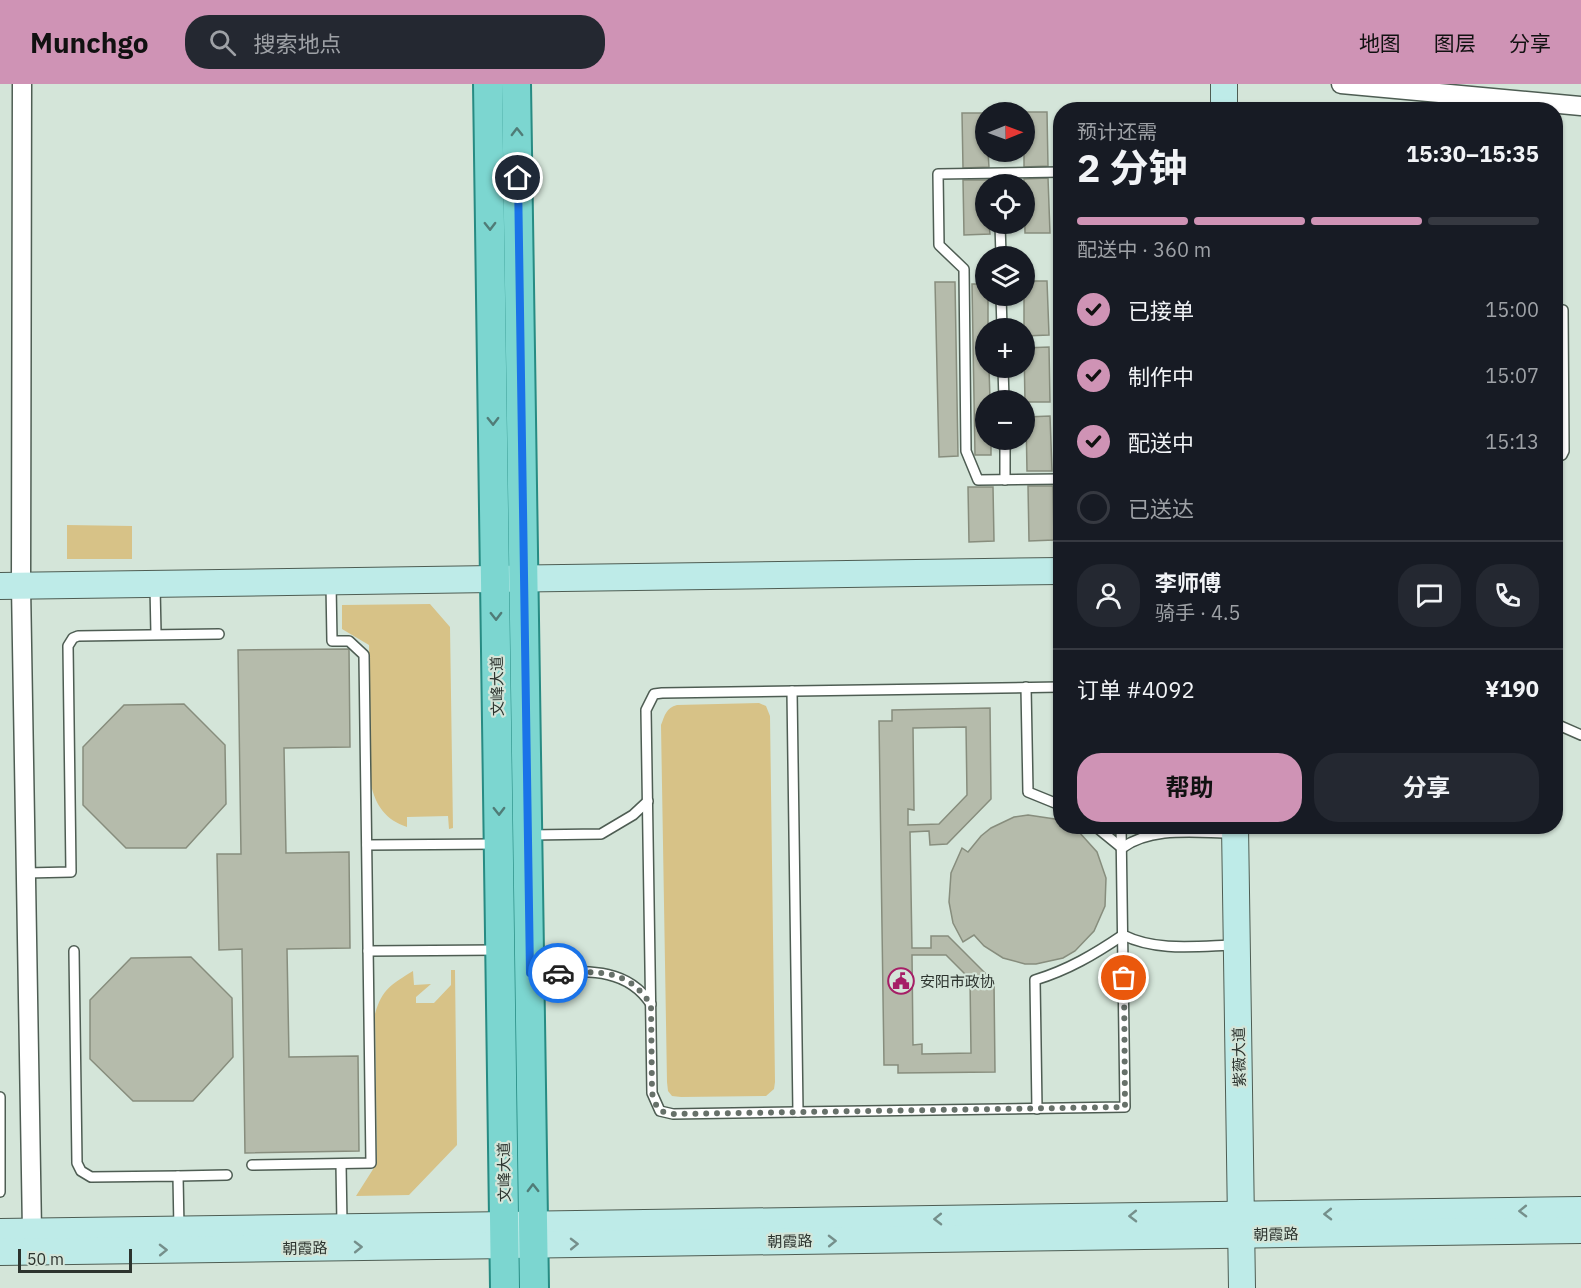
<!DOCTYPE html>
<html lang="zh">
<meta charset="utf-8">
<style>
:root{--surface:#171b24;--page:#242831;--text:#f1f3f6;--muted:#9ea1a6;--line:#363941;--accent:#cf93b5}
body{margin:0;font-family:"IBM Plex Sans","Noto Sans SC",sans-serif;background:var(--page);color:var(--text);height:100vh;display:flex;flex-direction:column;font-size:22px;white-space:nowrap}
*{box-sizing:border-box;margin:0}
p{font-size:20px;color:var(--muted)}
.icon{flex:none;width:33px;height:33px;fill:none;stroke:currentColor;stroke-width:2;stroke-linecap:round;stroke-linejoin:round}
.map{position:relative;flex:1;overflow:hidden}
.panel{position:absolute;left:1053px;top:18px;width:510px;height:732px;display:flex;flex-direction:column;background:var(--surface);border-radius:24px;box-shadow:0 2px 4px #0004}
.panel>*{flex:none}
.needle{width:39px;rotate:89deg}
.tools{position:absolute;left:975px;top:18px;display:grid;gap:12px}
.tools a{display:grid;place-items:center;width:60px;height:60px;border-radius:50%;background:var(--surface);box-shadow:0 2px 4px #0004;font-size:30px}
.scale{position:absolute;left:18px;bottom:15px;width:114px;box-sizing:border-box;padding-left:6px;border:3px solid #2c332e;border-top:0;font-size:16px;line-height:21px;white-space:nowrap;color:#2c332e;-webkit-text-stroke:4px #d4e5d9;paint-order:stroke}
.pin{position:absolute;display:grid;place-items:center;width:51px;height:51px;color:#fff;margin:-26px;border:3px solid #fff;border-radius:50%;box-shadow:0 2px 6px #0007}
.courier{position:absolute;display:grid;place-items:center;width:60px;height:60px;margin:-30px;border:4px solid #1a73e8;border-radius:50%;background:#fff;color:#222;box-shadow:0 2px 8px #0007}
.overview em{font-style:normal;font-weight:700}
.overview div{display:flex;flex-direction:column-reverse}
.overview{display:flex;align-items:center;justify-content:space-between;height:102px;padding:0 24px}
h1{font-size:39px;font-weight:700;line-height:45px}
.bar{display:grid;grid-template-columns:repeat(4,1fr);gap:9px 6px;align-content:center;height:72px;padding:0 24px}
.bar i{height:8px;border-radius:4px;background:var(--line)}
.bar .on{background:var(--accent)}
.bar p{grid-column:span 4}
.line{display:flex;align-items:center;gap:15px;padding:0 24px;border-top:2px solid var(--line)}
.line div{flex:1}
.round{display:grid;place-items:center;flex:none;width:63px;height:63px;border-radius:24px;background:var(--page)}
ol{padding:0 24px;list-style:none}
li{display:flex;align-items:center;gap:18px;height:66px}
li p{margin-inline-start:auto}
li .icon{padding:6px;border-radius:50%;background:var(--accent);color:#111;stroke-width:4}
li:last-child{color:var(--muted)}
li i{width:33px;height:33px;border:3px solid var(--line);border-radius:50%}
.action{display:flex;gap:12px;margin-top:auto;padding:12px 24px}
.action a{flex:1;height:69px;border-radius:24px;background:var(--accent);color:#111;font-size:24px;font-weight:700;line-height:69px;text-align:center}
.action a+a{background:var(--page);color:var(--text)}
header{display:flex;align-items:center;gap:36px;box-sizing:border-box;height:84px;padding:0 30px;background:var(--accent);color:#111}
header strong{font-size:28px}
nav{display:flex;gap:33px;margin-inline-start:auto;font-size:21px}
.search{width:420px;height:54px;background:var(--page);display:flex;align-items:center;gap:15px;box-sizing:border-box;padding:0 21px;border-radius:24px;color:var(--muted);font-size:22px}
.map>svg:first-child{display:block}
</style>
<header>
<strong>Munchgo</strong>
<div class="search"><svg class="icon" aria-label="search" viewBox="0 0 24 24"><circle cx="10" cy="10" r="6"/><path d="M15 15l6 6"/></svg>搜索地点</div>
<nav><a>地图</a><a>图层</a><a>分享</a></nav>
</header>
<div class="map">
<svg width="1581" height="1204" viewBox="0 0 1581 1204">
<rect width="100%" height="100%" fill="#d4e5d9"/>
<g fill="#d7c287">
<path d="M67,441L132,442V475H67Z"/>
<path d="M430,520L450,543L453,744L449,745L448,732L407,733V743C386,736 376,722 371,701L369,561L342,545V521Z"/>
<path d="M759,619L766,622L770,632L775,998L774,1005L766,1012L681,1013L672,1012L668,1007L667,998L661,641C665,631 666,624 677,621Z"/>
<path d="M451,886H455L457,1061L409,1111L356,1112L377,1079L375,930C382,905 392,900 413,887L414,901L431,900L416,913V919H434L451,901Z"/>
</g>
<g fill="#b5bbab" stroke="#878d7d" stroke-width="1.5" fill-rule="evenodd">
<path d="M1023,28H1047L1048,82L1024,83V28Z"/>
<path d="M962,29H986V68H988L989,83L963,84Z"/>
<path d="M1048,94L1050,149H1025L1024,95Z"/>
<path d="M963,96H988L989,100H986V140H989L990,150L964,151Z"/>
<path d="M1024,197H1047L1049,251L1024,252Z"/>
<path d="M935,198H955L958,372L939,373Z"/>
<path d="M972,200H986V212H988V244H986V284H989L990,316H986V356H991V371H975Z"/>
<path d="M1049,263L1050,318H1025L1024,264Z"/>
<path d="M1050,332L1052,387H1027L1026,333Z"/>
<path d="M1028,402H1053L1054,456L1029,457Z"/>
<path d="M968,403H993L994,457L969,458Z"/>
<path d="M349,565L350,663L284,664L286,769L349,768L350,864L287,865L289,973L358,972L359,1067L245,1069L242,865L219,866L217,770H241L238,566Z"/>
<path d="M184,620L225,661L226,720L186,764H126L83,721V663L124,621Z"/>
<path d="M990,624L991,715L947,760L930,761L929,747L910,748L912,864H931V852H948L994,898L995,988L898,989V981H884L879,637H892V626ZM966,643L967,711L939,740L908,741V725L914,726L913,644ZM912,871H946L970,895L971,969L922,970V960L913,961Z"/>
<path d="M1028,731L1055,735L1060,737V742H1072L1079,748L1097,768L1106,794L1105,822L1094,847L1075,867L1063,874L1036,880H1025L1003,874L984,862L974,851L963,858L953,839L949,818L951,789L962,764L968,768L981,752L991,744L1014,733Z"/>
<path d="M191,873L232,914L233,973L193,1017H133L90,975V916L131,874Z"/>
</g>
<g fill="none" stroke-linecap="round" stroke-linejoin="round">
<g stroke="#4e5d53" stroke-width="12">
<g id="lane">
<path d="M1060,88L938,90L939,161L964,185L966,367L978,396L1060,395"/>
<path d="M1000,140L1001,172"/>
<path d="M1001,212L1002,244"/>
<path d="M1003,284L1004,316"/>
<path d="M1005,356V396"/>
<path d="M1556,373L1562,371L1564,367L1563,226"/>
<path d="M155,502L156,550"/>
<path d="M1026,603L1028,708L1060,721"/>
<path d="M1060,603L662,609L654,610L646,626L652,1009L660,1027L673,1030L1125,1023L1121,742"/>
<path d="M792,607L798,1028"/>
<path d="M1556,640L1581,651"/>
<path d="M1095,742L1122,764C1152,742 1197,749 1232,749"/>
<path d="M530,751L601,750L633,731L648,717"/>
<path d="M367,761L496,760"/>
<path d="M26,789L71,788L68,562L73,554L78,552L219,550"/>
<path d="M74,867L77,1079L81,1087L91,1093L178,1092L179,1145"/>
<path d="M368,867L498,866"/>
<path d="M532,889C576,889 623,878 651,920"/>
<path d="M0,1013V1108"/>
<path d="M1037,1025L1035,896C1068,886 1095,870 1123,851C1157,868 1198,862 1236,861"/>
<path d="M341,1080L342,1140"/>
<path d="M252,1081L371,1079L364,571L349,557H332L331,500"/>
<path d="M178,1092L227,1091"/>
</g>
</g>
<g stroke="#4e5d53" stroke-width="21">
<g id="street">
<path d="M22,0L21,502L32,1147"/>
<path d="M1341,0L1581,22"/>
</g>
</g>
<g stroke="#4e5d53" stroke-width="28">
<g id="secondary">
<path d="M1224,0V26"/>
<path d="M0,502L1060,487"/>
<path d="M1235,742L1242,1204"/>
<path d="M0,1148L1581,1126"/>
<path d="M0,1168L1581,1146"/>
</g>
</g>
<g stroke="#278b83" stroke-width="32">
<g id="primary">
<path d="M488,0L505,1204"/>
<path d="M516,0L534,1204"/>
</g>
</g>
<use href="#lane" stroke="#fff" stroke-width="9"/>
<use href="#street" stroke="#fff" stroke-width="18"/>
<use href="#secondary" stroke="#beebe8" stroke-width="26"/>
<use href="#primary" stroke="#7cd6d0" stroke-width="28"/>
</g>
<defs><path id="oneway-chevron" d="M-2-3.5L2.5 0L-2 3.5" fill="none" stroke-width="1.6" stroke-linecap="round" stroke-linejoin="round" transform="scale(1.5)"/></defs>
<g stroke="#507c77">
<use href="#oneway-chevron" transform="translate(517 48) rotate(-91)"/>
<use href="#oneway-chevron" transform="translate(490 142) rotate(89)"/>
<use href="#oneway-chevron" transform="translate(493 337) rotate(89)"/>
<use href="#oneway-chevron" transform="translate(496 532) rotate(89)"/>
<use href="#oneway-chevron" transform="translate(499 727) rotate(89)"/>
<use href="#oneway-chevron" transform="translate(533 1104) rotate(-91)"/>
</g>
<g stroke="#758f8b">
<use href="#oneway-chevron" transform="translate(1523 1127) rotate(179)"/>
<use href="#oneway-chevron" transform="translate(1328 1130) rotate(179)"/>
<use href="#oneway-chevron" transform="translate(1133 1132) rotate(179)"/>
<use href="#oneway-chevron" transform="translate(938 1135) rotate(179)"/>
<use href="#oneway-chevron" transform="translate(832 1157) rotate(-1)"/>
<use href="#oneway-chevron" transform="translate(574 1160) rotate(-1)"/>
<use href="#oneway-chevron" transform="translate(358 1163) rotate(-1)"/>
<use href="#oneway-chevron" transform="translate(163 1166) rotate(-1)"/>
</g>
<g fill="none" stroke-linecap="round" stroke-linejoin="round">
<path stroke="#67716a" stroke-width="6" stroke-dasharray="0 10.8" d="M558,889C599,888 626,883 651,921L652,1009L655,1019L660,1027L673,1030L1125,1023L1124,894"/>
<path stroke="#1a73e8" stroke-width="8" d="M518,94L530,889H558"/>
</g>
<defs>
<g id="civic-ring" transform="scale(1.35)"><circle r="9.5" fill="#d4e5d9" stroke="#a61e66" stroke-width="1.5"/><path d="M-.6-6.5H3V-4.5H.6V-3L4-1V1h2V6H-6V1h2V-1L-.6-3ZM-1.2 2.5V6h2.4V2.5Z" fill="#a61e66"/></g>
</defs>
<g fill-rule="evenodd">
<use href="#civic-ring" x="901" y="897"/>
</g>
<g text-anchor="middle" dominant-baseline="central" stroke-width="4.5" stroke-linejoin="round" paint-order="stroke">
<g font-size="15" fill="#2c332e" stroke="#d4e5d9">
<text transform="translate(497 602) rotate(-91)">文峰大道</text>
<text transform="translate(1239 973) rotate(-91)">紫薇大道</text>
<text transform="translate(504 1088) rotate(-91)">文峰大道</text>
<text transform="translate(1276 1150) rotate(-1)">朝霞路</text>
<text transform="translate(790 1157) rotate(-1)">朝霞路</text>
<text transform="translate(305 1164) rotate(-1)">朝霞路</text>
</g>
<g font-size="15" fill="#2c332e" stroke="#d4e5d9" text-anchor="start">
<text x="920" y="897">安阳市政协</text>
</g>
</g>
</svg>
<div class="tools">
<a><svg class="needle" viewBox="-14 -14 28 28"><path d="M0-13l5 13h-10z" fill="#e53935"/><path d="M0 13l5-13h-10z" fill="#9ea1a6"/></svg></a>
<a><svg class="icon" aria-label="locate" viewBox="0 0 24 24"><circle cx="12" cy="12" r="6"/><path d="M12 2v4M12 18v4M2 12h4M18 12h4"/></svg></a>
<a><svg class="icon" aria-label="layers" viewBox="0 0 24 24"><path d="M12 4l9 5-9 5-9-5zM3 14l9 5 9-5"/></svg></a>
<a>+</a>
<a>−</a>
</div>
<div class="scale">50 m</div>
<div class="pin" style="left:1124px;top:894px;background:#ea580c"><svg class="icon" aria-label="bag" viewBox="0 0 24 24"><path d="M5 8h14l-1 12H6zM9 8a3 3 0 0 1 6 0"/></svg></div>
<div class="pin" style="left:518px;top:94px;background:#1f2937"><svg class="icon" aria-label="home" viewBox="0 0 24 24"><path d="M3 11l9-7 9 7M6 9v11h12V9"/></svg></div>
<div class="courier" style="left:558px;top:889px"><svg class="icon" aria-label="car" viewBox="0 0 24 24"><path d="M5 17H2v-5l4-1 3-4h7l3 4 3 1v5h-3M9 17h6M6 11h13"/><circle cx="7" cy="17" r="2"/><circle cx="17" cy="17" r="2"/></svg></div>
<section class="panel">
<div class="overview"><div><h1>2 分钟</h1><p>预计还需</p></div><em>15:30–15:35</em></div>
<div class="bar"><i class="on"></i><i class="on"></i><i class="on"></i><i></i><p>配送中 · 360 m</p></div>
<ol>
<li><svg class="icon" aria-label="check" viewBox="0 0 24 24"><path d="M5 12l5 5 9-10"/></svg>已接单<p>15:00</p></li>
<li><svg class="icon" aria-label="check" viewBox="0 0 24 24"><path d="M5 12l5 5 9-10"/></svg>制作中<p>15:07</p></li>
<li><svg class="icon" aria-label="check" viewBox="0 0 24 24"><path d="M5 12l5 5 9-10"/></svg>配送中<p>15:13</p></li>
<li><i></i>已送达</li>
</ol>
<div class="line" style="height:108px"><a class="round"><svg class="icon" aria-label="person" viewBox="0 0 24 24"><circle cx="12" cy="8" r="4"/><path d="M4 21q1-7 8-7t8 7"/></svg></a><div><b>李师傅</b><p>骑手 · 4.5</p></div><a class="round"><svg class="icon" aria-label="chat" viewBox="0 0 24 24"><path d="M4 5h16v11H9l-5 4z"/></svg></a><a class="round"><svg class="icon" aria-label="phone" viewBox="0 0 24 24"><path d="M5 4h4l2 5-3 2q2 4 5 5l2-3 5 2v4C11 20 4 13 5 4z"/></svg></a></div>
<div class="line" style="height:78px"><div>订单 #4092</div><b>¥190</b></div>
<div class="action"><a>帮助</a><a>分享</a></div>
</section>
</div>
